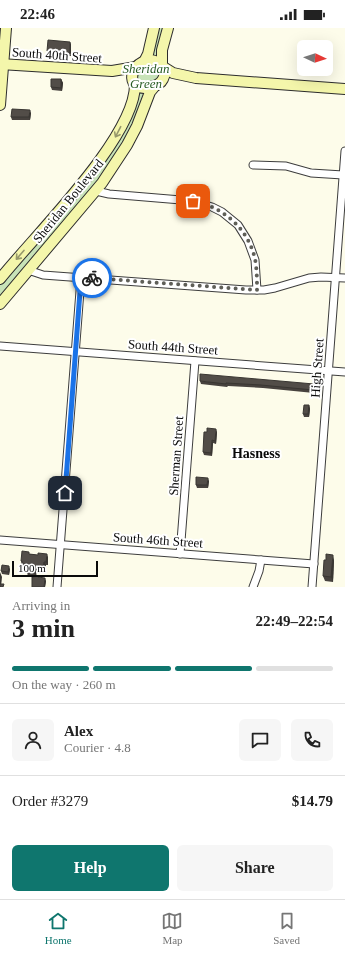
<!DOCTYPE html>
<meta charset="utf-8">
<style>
:root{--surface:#fff;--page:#f6f6f6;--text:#222;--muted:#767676;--line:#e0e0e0;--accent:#0f766e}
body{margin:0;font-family:Georgia,serif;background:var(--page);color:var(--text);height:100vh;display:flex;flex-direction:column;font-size:15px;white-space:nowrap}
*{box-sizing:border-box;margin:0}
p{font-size:13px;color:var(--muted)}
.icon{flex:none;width:22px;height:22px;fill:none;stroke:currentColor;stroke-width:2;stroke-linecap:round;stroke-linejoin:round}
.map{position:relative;height:559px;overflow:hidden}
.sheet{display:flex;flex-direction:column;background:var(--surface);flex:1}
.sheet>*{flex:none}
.needle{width:26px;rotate:94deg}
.buttons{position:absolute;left:297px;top:12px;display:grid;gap:8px}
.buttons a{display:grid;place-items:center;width:36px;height:36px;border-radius:6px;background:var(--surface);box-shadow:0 4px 16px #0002;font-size:20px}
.scale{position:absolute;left:12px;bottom:10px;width:86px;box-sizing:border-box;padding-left:4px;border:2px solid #0a0a0a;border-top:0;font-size:11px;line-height:14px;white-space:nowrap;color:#0a0a0a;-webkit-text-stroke:3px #fff;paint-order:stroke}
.pin{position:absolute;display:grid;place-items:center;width:34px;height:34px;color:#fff;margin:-17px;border-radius:8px;box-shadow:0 2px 6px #0006}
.courier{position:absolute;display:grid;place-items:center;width:40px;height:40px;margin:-20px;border:3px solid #1a73e8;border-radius:50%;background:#fff;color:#222;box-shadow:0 1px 5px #0007}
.headline em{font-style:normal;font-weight:600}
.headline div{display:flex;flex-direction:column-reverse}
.headline{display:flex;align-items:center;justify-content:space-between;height:68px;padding:0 12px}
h1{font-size:26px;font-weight:600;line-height:30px}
.bar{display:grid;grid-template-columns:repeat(4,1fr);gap:6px 4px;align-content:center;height:48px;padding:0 12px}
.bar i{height:5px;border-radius:3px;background:var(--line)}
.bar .current{background:var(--accent)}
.bar p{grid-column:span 4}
.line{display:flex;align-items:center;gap:10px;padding:0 12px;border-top:1px solid var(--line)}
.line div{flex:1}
.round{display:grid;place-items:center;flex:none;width:42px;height:42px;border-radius:6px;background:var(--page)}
.primary-button{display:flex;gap:8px;margin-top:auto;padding:8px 12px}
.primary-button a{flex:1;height:46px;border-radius:6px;background:var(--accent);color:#fff;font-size:16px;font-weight:600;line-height:46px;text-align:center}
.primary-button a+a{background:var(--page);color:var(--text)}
.status{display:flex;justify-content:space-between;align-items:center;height:28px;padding:0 20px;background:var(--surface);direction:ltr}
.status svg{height:11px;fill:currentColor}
.tabs{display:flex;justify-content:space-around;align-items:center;height:56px;border-top:1px solid var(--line);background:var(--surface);font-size:11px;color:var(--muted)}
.tabs a{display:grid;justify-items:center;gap:2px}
.tabs .current{color:var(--accent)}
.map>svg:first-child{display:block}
</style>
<div class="status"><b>22:46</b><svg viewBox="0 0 49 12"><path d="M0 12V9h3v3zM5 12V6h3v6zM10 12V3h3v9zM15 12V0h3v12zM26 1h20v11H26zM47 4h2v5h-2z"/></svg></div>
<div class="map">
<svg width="345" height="559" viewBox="0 0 345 559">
<rect width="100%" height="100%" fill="#fdfcea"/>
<path fill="#c8e3b8" d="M154,0H168L161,54L127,117L0,276V251L116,109L135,56L140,36Z"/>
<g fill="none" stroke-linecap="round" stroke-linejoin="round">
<g stroke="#3d3d3d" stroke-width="9">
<g id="street">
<path d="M253,137L286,138L311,145L343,147"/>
<path d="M96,163L109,166L193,173L212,179L222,184L238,197L248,213L255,232L257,262"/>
<path d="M28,242L43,247L246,262H264L275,260L309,250L321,249L345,250"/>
<path d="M0,318L345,344"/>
<path d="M0,512L314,536"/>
<path d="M180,526L195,333"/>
<path d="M57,559L81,250"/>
<path d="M253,559L259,543L261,532"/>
<path d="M312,559L345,123"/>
</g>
</g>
<g stroke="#2c2c2c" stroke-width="12">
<g id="secondary">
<path d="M150,32C160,33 169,40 163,51C161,55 156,58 151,59C127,66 125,36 150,32Z"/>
<path d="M144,34L148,26L154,0"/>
<path d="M0,36L112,43L136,39"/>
<path d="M162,37V22L168,0"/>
<path d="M165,40L173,45L196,50L345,61"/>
<path d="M0,77L6,0"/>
<path d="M0,251C34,208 136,109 135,56"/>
<path d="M0,276L102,155L127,117L137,98L150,64L155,58"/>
</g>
</g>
<use href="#street" stroke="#fff" stroke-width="7"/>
<use href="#secondary" stroke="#f4f6ab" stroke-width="10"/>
</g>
<g fill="#47423e">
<path d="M70,14L71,17V28H63L62,26H48L47,23Z"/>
<path d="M61,51L63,55L62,63L52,62L51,59Z"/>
<path d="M31,85L30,92H12L11,89Z"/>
<path d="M200,353L315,359L314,365L263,360L228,358L227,359L201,356Z"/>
<path d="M309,377L310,381L309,389H304L303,386Z"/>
<path d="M217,404L216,416L213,415L212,428L204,427L203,424Z"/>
<path d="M209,453L208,460H197L196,457Z"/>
<path d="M30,526L48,529V537H46L44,542H37L36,548H38V549L46,553L45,559H32L36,548H28L27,545L28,539H23L21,533Z"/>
<path d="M334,532L333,554L325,553L323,548Z"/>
<path d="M10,541L9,547L2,546L1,543Z"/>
</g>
<g fill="#393632">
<path d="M70,14L71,17V28L70,25Z"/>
<path d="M61,51L63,55L62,63L61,60Z"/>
<path d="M30,82L31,85L30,92L29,89Z"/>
<path d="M314,356L315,359L314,365L313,362Z"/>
<path d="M309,377L310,381L309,389L308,386Z"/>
<path d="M216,401L217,404L216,416L215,413Z"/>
<path d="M212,412L213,415L212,428L211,425Z"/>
<path d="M208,450L209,453L208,460L207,457Z"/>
<path d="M47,526L48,529V537L46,534Z"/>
<path d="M333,527L334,532L333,554L331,549Z"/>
<path d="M44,534L46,537L44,542L43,540Z"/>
<path d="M9,538L10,541L9,547L8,544Z"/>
<path d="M36,539L37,542L36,548L35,545Z"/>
<path d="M0,544L2,549L1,559H0Z"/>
<path d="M45,550L46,553L45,559H44Z"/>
</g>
<g fill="#524d48" stroke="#393632">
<path d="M48,12L70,14V25H62V23H47Z"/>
<path d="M51,51H61V60L51,59Z"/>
<path d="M12,81L30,82L29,89H11Z"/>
<path d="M200,346L314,356L313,362L261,357L226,355V356L200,353Z"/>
<path d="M304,377H309L308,386H303Z"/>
<path d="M207,400L216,401L215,413L212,412L211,425L203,424L204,404H207Z"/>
<path d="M196,449L208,450L207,457H196Z"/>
<path d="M22,523L29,524V526L38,527V525L47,526L46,534H44L43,540L36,539L35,545H27L28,536H22V533H21Z"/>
<path d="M326,526L333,527L331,549L323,548L324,532H326Z"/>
<path d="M2,537L9,538L8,544L1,543Z"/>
<path d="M38,548V549L45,550L44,559H32V549Z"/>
<path d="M0,556H4L3,559H0Z"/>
</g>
<defs><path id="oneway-shaft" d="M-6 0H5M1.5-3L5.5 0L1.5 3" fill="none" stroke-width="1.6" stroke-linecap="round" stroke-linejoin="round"/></defs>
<g stroke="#96986b">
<use href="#oneway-shaft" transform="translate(118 104) rotate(117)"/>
<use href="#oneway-shaft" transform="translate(20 227) rotate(131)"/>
</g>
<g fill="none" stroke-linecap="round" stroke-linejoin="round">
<path stroke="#5f5f58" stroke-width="4" stroke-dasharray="0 7.2" d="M92,250L257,262C257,252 257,241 255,231C248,200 223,179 193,173"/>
<path stroke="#1a73e8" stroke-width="5" d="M65,465L81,250H92"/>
</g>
<g text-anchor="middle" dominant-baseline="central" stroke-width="4" stroke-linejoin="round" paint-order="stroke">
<g font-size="13" fill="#0a0a0a" stroke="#fff">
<text transform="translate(57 27) rotate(4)">South 40th Street</text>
<text transform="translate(68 173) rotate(-51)">Sheridan Boulevard</text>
<text transform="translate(173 319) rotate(4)">South 44th Street</text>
<text transform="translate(317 340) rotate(-86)">High Street</text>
<text transform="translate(176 428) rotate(-86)">Sherman Street</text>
<text transform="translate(158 512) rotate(4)">South 46th Street</text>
</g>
<g font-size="13" font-style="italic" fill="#265a22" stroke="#fff">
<text x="146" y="40">Sheridan<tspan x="146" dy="15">Green</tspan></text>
</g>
<g font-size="14" font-weight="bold" fill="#0a0a0a" stroke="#fff">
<text x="256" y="425">Hasness</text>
</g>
</g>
</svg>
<div class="buttons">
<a><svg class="needle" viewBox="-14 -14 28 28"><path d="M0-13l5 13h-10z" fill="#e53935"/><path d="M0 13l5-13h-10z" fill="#767676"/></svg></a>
</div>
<div class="scale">100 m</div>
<div class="pin" style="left:193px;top:173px;background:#ea580c"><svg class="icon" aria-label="bag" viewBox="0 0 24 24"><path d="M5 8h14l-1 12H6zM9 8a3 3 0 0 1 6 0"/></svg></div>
<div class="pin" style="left:65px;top:465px;background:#1f2937"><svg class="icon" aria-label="home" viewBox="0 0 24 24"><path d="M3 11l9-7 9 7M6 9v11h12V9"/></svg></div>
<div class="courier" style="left:92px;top:250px"><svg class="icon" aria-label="bike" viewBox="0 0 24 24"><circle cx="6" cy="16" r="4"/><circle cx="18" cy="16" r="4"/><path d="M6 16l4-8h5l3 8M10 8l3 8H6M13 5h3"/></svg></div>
</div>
<section class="sheet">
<div class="headline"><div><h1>3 min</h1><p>Arriving in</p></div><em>22:49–22:54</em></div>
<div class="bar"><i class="current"></i><i class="current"></i><i class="current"></i><i></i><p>On the way · 260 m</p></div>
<div class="line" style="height:72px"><a class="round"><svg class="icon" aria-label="person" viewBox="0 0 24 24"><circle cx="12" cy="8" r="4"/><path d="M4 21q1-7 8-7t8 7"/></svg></a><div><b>Alex</b><p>Courier · 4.8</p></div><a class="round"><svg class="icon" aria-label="chat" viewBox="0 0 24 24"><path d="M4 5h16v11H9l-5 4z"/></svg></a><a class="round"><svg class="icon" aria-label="phone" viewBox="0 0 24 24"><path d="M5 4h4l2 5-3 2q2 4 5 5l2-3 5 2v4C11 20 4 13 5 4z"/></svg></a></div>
<div class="line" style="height:52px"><div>Order #3279</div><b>$14.79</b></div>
<div class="primary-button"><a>Help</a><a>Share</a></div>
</section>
<nav class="tabs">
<a class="current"><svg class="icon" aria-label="home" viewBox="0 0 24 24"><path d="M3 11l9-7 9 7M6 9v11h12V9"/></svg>Home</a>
<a><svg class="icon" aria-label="map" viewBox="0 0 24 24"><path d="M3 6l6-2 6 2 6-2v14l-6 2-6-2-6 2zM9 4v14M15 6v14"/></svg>Map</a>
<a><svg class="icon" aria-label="saved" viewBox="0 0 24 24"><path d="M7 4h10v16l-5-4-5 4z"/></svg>Saved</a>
</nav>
